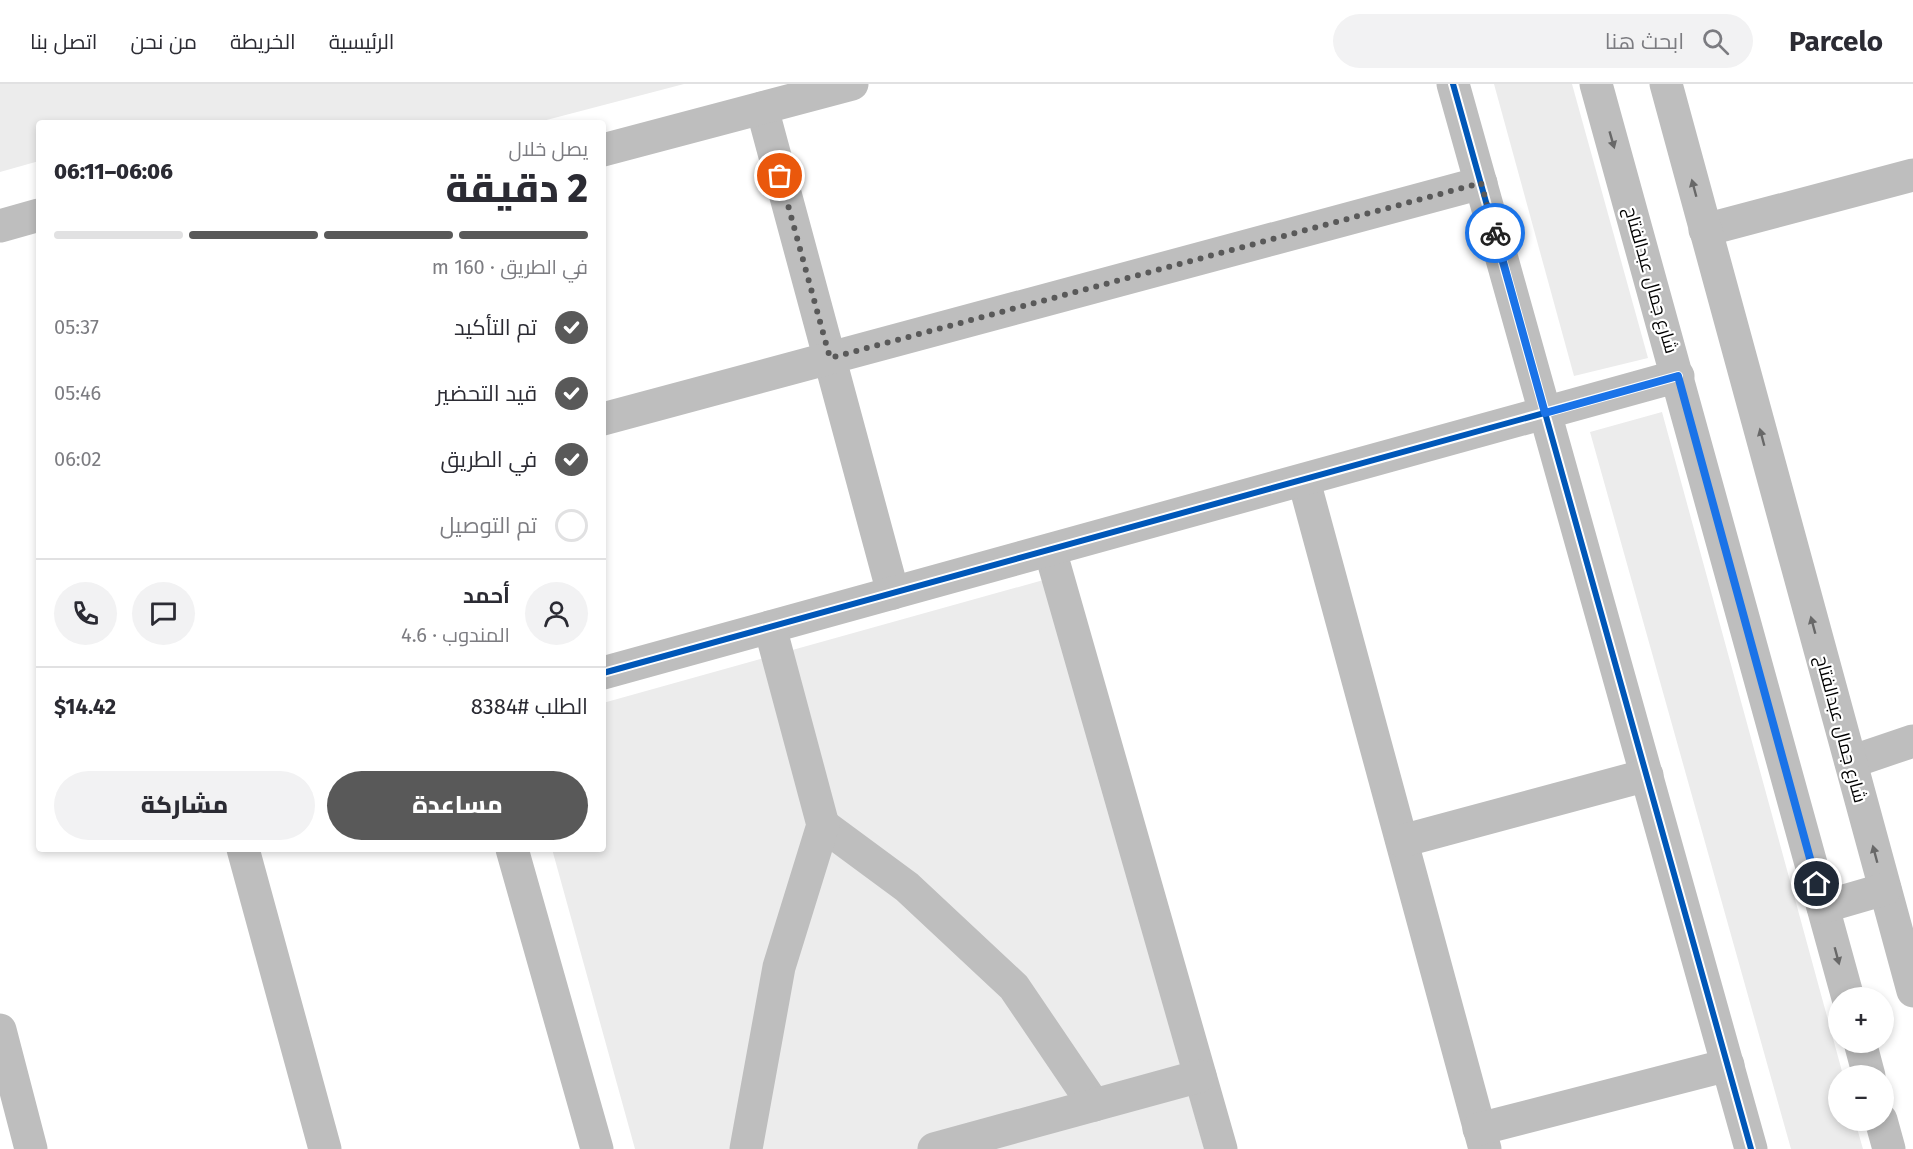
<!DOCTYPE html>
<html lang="ar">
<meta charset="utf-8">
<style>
:root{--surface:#fff;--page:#f2f2f3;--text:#2b2b33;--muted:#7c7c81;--line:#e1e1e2;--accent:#595959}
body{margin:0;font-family:"Fira Sans",Cairo,sans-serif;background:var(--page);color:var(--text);direction:rtl;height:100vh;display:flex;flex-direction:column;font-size:22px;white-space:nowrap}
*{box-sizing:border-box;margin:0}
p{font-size:20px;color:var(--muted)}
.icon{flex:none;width:33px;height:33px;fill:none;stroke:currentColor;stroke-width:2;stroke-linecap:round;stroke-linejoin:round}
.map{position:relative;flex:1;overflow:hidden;direction:ltr}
.details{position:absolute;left:36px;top:36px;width:570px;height:732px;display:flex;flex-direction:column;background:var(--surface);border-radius:6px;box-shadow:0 3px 9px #0003;direction:rtl}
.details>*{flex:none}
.fabs{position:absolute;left:1828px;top:903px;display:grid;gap:12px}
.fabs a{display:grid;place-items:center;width:66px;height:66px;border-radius:50%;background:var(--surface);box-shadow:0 3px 9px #0003;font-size:30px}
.pin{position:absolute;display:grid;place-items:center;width:51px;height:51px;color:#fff;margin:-26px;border:3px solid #fff;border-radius:50%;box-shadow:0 2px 6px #0007}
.courier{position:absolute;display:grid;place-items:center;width:60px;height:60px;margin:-30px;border:4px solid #1a73e8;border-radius:50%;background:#fff;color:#222;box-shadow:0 2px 8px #0007}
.summary em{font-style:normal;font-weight:800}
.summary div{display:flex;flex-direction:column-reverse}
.summary{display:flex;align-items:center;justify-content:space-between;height:102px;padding:0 18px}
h1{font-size:39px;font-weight:800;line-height:45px}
.bar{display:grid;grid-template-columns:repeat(4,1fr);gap:9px 6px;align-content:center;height:72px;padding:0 18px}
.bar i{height:8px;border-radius:4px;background:var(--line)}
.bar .selected{background:var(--accent)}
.bar p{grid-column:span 4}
.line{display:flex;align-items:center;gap:15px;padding:0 18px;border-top:2px solid var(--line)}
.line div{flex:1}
.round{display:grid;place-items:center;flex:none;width:63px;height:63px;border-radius:32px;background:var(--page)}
ol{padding:0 18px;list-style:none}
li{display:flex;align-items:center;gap:18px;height:66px}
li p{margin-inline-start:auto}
li .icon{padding:6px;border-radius:50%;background:var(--accent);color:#fff;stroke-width:4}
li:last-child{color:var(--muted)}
li i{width:33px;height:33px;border:3px solid var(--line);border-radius:50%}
.primary-button{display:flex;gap:12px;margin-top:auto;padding:12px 18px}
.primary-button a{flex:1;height:69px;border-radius:36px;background:var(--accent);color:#fff;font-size:24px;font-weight:800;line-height:69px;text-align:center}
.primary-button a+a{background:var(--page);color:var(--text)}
header{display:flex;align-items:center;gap:36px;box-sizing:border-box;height:84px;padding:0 30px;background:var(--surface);border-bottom:2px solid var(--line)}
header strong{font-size:28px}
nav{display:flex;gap:33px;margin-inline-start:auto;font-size:21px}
.search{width:420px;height:54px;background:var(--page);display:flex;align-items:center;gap:15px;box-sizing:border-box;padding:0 21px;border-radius:33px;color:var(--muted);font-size:22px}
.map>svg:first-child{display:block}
</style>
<header>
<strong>Parcelo</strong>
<div class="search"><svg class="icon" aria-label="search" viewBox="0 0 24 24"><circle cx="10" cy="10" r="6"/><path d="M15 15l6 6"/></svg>ابحث هنا</div>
<nav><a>الرئيسية</a><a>الخريطة</a><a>من نحن</a><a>اتصل بنا</a></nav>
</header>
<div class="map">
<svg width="1913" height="1065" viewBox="0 0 1913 1065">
<rect width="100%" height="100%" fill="#fff"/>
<g fill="#ececec">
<path d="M0,0H684L535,39H39V77L0,88Z"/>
<path d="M1494,0H1572L1648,274L1574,292Z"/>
<path d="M1662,328L1843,991L1839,992V1036L1855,1037L1863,1065H1791L1590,348Z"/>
<path d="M1047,495L1204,1065H635L552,765H603V619Z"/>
</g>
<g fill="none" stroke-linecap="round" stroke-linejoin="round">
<g stroke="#bebebe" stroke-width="33">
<path d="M1453,0L1751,1065"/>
<path d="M762,24L893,509"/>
<path d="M603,66L852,0"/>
<path d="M0,142L39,131"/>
<path d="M1705,146L1913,91"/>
<path d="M603,335L1481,99"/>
<path d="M1304,397L1485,1065"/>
<path d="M1050,466L1221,1065"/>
<path d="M603,589L1678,292"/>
<path d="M1851,678L1913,657"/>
<path d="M823,741L907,803L1014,903L1094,1021"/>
<path d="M1402,757L1647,691"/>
<path d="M243,765L325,1065"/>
<path d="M512,765L597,1065"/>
<path d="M0,946L31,1065"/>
<path d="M1479,1045L1728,981"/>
<path d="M746,1065L779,883L823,741L770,543"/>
<path d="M934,1065L1200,992"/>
</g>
<g stroke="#bebebe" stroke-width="33">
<path d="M1596,0L1848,914"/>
<path d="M1666,0L1913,907"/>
<path d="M1823,823L1885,805"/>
<path d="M1860,958L1869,992"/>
<path d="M1881,1036L1889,1065"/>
</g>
<g stroke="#fff" stroke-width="10">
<g id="cycleway">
<path d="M1453,0L1751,1065"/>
<path d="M603,589L1678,292"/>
</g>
</g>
<use href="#cycleway" stroke="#0057b8" stroke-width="6"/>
</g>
<defs><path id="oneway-solid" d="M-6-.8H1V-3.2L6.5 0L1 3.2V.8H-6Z" transform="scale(1.5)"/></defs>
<g fill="#686868">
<use href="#oneway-solid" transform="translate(1612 56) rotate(74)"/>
<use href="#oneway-solid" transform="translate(1694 104) rotate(-105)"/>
<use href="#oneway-solid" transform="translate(1762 353) rotate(-105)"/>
<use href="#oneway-solid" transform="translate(1813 541) rotate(-105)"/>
<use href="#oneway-solid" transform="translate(1875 770) rotate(-105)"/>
<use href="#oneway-solid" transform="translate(1837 872) rotate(75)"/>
</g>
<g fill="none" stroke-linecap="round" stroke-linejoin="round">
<path stroke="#595959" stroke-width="6" stroke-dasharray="0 10.8" d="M780,92L830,274L1481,99L1495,149"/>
<path stroke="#1a73e8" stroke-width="8" d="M1495,149L1545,329L1678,292L1817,800"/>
</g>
<g text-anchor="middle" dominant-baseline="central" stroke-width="4.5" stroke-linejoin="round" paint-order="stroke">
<g font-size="18" fill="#000" stroke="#fff">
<text transform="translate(1651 196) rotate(74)">شارع جمال عبدالفتاح</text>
<text transform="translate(1841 645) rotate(75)">شارع جمال عبدالفتاح</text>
</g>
</g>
</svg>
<div class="fabs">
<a>+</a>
<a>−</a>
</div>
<div class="pin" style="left:780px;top:92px;background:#ea580c"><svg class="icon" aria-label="bag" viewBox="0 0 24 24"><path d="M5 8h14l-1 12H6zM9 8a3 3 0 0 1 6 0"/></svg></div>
<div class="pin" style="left:1817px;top:800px;background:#1f2937"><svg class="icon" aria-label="home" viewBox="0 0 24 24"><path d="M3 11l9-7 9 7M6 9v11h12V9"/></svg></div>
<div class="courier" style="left:1495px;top:149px"><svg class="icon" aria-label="bike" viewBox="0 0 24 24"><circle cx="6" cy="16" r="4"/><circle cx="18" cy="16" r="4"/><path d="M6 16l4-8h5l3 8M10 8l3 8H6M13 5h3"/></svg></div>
<section class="details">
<div class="summary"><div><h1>2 دقيقة</h1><p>يصل خلال</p></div><em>06:06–06:11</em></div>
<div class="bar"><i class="selected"></i><i class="selected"></i><i class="selected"></i><i></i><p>في الطريق · 160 m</p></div>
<ol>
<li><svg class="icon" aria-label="check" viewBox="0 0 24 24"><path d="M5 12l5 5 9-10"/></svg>تم التأكيد<p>05:37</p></li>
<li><svg class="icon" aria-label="check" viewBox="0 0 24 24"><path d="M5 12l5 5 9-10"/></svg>قيد التحضير<p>05:46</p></li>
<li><svg class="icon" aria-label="check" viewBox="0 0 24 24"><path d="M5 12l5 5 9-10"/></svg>في الطريق<p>06:02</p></li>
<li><i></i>تم التوصيل</li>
</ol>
<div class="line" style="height:108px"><a class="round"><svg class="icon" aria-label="person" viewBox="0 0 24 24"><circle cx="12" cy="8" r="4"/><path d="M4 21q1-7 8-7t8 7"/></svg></a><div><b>أحمد</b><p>المندوب · 4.6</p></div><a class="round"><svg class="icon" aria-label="chat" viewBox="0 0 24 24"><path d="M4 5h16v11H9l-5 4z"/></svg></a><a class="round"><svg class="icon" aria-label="phone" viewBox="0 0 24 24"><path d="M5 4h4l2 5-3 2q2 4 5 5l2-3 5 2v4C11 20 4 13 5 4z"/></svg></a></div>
<div class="line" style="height:78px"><div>الطلب #8384</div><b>$14.42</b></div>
<div class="primary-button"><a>مساعدة</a><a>مشاركة</a></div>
</section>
</div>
